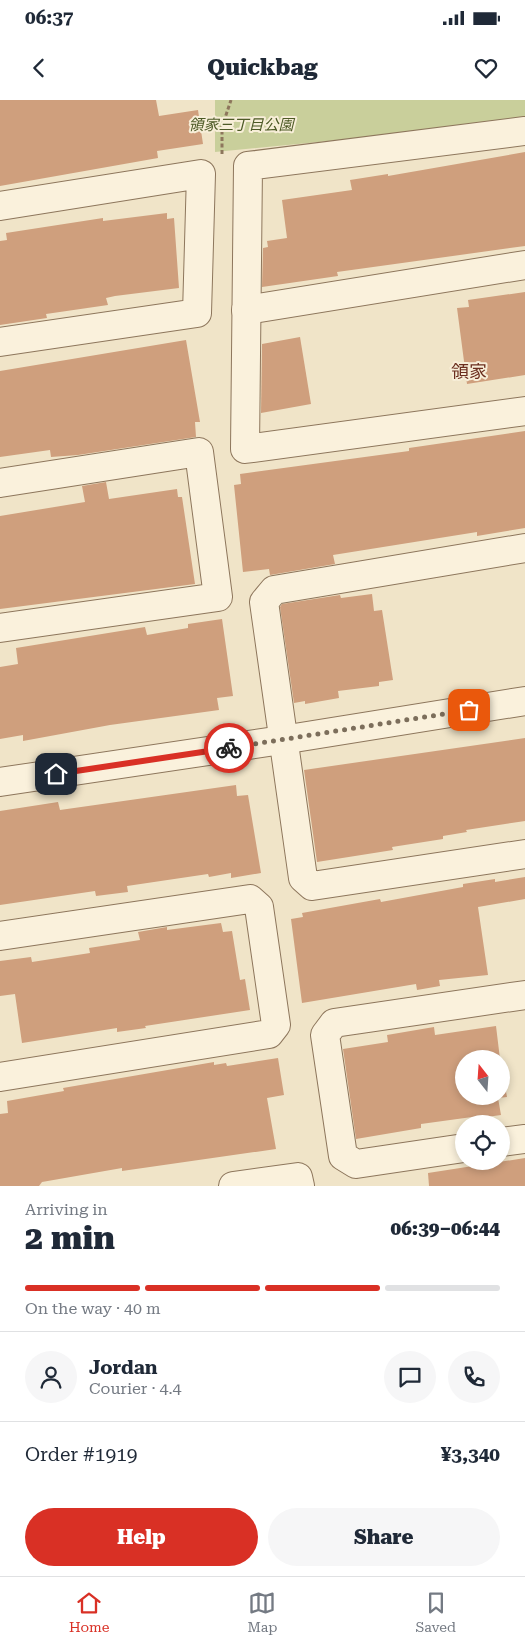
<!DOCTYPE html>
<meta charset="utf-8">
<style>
:root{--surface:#fff;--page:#f6f6f7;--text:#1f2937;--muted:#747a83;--line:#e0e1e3;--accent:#d93025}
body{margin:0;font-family:"Roboto Serif","Noto Sans JP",serif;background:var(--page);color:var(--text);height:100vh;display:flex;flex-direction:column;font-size:19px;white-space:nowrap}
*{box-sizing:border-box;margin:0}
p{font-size:16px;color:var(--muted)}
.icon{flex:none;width:28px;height:28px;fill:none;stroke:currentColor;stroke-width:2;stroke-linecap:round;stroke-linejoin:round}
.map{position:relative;height:1086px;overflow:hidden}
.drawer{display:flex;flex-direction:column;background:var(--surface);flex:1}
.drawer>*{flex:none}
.needle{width:32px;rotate:343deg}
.buttons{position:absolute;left:455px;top:950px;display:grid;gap:10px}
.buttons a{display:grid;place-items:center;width:55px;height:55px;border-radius:50%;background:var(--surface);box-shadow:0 2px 8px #0003;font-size:25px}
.pin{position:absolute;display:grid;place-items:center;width:42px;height:42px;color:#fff;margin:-21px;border-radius:10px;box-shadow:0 2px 8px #0006}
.courier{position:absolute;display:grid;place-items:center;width:50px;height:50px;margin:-25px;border:4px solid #d93025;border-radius:50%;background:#fff;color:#222;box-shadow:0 1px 6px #0007}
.summary em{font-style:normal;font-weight:800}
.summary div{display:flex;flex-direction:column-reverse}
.summary{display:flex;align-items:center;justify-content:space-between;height:85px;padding:0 25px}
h1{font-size:32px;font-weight:800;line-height:38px}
.bar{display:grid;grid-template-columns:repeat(4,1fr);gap:8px 5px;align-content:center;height:60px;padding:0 25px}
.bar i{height:6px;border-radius:4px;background:var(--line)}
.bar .on{background:var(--accent)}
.bar p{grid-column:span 4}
.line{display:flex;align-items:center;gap:12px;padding:0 25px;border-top:1px solid var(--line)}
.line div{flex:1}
.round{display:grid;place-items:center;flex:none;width:52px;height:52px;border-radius:26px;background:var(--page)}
.button{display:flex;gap:10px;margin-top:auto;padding:10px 25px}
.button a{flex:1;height:58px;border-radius:30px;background:var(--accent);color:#fff;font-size:20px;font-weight:800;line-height:58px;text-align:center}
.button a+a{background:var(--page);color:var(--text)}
.status{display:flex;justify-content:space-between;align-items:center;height:35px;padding:0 25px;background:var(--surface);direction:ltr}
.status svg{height:14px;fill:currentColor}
header{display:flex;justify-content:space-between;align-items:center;height:65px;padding:0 25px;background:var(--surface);font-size:22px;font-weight:800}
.menu{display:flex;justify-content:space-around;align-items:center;height:70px;border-top:1px solid var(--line);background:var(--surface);font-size:14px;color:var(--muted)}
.menu a{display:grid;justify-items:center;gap:2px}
.menu .on{color:var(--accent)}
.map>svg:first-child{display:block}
</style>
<div class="status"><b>06:37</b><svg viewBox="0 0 49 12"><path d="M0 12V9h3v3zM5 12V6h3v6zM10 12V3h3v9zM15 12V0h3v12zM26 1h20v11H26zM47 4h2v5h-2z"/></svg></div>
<header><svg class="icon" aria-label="back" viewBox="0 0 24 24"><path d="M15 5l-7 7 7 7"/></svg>Quickbag<svg class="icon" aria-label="heart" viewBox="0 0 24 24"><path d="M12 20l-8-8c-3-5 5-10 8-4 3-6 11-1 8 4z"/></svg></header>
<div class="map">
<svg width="525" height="1086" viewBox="0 0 525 1086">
<rect width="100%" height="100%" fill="#f0e4c8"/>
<path fill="#c9cf9b" d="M215,0H525V22L215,52Z"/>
<g fill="#cf9f7d">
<path d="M0,0H156L159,16L198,10L203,44L157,51L158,58L0,86Z"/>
<path d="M525,52V146L337,172L338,176L262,187L263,148L268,147L267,141L287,138L282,100L352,90L350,80L388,74V76Z"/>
<path d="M167,113V119L174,118L179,188L115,196L106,198L108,205L46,214L47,218L0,225V141L7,140L6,133L103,118V121Z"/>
<path d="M525,192V275L467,284L457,208L469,207L468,200Z"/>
<path d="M300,237L311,304L261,313L262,244Z"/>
<path d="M186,240L200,322H195L196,337L78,355L51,357L50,350L0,357V271Z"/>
<path d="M525,331V428L477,436V432L333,455L335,464L270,475L269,469L243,472L234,385L241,384L240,374L409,351V348Z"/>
<path d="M106,382L109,399L177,389L178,397H182L195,484L0,509V416L85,402L82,386Z"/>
<path d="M372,494L374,511L382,510L393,580L379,582V586L338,591L339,598L305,604V601L294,603L280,507L282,504L340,495L341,498Z"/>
<path d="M222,519L233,596L217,598L219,610L110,625L23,641V635L0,639V567L18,564L16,548L145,527L147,535L188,528V524Z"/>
<path d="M525,638V721L466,730L467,732L443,736V739L392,747L393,750L317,762L304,670Z"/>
<path d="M236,685L237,696L248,695L261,773L231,778V773L209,777L208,774L127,786L128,792L96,796L95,791L0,805V711L58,702L60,710Z"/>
<path d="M525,777V799L478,807L488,875L439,880L440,886L417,890L416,884L302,903L291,819L303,817L302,813L380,799L381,802L463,787V784L495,779V782Z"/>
<path d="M221,823L223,832L232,831L240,880L245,879L250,910L145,926L146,928L117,932V928L22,943L15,894L0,896V861L31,857L32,862L90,853L89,848L140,840L138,832L167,827V830Z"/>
<path d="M496,926L500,959H464V996H501V965L507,997L498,998L501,1015L472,1019V1017L421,1024V1028L356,1039L343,949L388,942L387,935L434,927L435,935Z"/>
<path d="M278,958L284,995L267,998L276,1049L122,1071V1068L42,1082L39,1086H0V1014L8,1013L7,1001L64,991L63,988L214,962V965L226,963L227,966Z"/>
<path d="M525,1058V1086H429L428,1073Z"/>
</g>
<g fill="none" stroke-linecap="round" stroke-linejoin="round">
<g stroke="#8d765c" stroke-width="30">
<g id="minor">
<path d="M525,31L248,66L245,349L525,311"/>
<path d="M0,106L201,74L197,213L0,242"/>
<path d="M246,210L525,165"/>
<path d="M0,383L199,352L218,497L0,528"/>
<path d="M525,448L274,490L264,502L303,778L312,786L525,754"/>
<path d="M0,682L282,640L525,601"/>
<path d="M0,836L250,799L259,807L276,925L269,934L0,977"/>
<path d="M501,1042L525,1039"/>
<path d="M464,1048L356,1064L343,1056L325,935L334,923L525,895"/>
<path d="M233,1086L298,1077L300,1086"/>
</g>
</g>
<path stroke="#8d765c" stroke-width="3" stroke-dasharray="4 2.5" stroke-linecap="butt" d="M222,54V27L231,0"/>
<use href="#minor" stroke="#faf1dc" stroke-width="28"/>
</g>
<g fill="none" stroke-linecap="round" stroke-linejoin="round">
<path stroke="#7c6e5b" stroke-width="5" stroke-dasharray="0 9" d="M229,648L469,610"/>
<path stroke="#d93025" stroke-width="6" d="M56,674L229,648"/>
</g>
<g text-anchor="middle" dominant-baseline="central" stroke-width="4" stroke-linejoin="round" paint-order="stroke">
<g font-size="15" font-style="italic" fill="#4d5a26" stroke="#f7eed8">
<text x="241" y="25">領家三丁目公園</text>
</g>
<g font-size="18" fill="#6b2e1e" stroke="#f7eed8">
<text x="469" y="271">領家</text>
</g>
</g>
</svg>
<div class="buttons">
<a><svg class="needle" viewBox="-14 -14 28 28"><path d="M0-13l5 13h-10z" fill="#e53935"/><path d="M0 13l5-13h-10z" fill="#747a83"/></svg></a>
<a><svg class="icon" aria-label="locate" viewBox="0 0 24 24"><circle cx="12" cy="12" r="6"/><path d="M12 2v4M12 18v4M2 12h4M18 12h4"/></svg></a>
</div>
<div class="pin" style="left:469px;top:610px;background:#ea580c"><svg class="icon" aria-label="bag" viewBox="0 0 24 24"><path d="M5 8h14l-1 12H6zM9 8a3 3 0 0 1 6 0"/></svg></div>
<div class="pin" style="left:56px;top:674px;background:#1f2937"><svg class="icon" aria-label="home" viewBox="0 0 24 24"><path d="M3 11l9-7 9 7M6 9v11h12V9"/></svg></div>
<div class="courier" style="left:229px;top:648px"><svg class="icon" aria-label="bike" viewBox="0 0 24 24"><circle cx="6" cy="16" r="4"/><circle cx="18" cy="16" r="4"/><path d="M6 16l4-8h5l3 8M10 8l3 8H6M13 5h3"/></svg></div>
</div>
<section class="drawer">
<div class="summary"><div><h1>2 min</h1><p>Arriving in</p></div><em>06:39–06:44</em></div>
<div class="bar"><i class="on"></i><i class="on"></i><i class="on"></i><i></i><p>On the way · 40 m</p></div>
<div class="line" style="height:90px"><a class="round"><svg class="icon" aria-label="person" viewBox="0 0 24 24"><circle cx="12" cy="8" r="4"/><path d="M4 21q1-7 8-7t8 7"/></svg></a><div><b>Jordan</b><p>Courier · 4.4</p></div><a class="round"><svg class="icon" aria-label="chat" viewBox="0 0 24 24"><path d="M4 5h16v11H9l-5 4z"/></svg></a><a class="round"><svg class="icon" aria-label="phone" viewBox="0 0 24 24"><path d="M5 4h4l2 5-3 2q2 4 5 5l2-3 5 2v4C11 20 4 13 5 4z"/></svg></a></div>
<div class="line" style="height:65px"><div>Order #1919</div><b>¥3,340</b></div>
<div class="button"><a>Help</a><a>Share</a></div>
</section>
<nav class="menu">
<a class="on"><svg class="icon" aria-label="home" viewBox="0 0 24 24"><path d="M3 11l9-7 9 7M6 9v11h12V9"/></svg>Home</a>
<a><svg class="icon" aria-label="map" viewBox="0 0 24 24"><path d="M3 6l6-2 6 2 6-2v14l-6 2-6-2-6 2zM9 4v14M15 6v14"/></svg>Map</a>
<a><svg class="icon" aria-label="saved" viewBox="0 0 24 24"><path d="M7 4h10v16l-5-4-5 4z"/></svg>Saved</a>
</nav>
